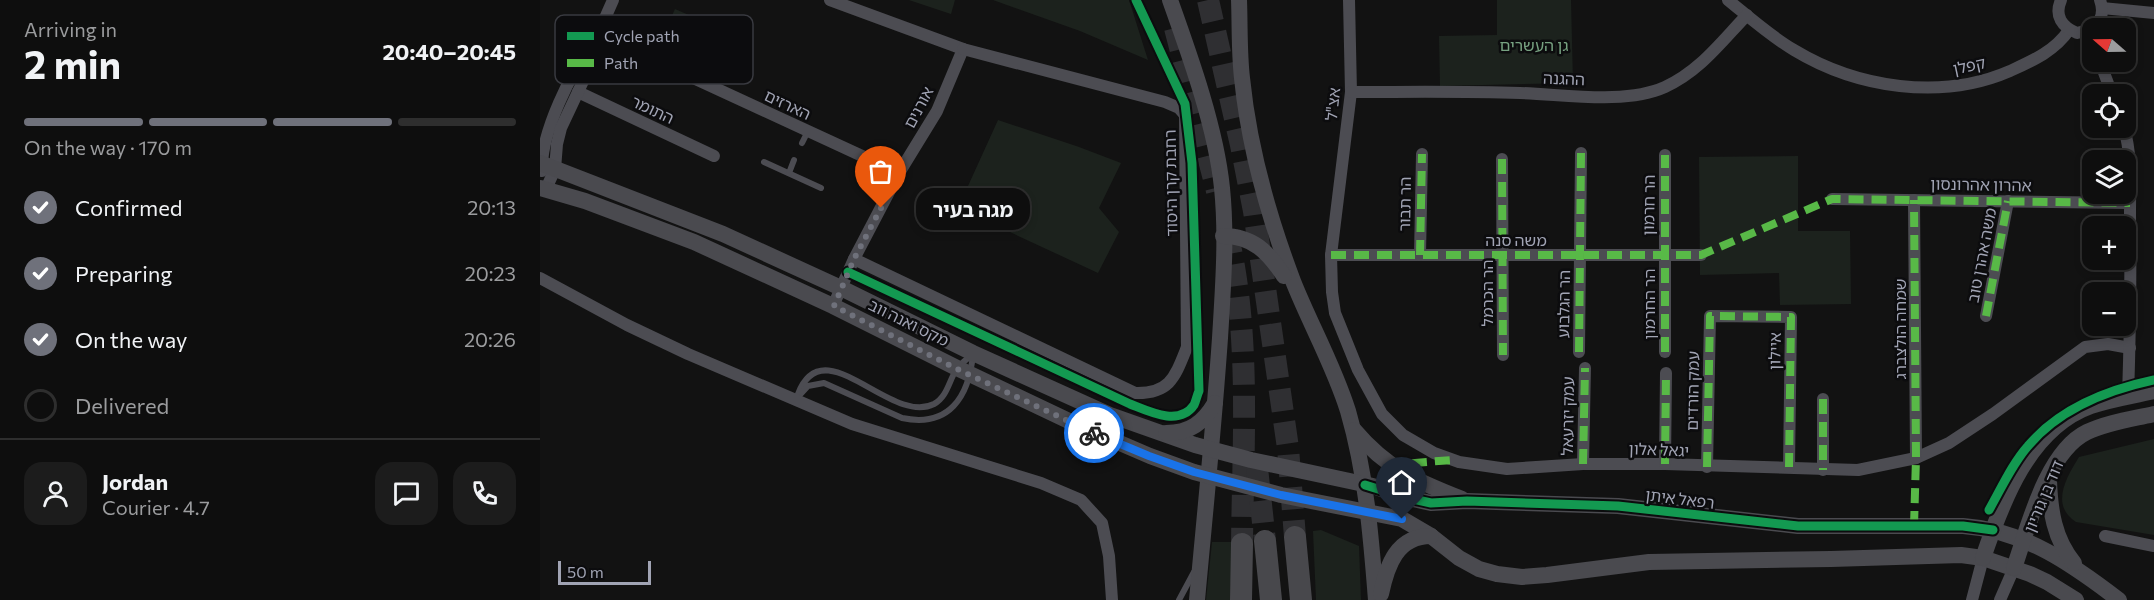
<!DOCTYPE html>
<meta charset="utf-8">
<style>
:root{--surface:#0e0e0e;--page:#1c1c1c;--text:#f1f3f6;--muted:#9b9c9e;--line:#2e2e2e;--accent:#6f717b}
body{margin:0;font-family:Commissioner,"Noto Sans Hebrew",sans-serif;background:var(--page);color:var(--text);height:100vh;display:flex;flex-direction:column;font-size:22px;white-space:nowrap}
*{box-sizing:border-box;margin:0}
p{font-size:20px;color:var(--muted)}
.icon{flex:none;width:33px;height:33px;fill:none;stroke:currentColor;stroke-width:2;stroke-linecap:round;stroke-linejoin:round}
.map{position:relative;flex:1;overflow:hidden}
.details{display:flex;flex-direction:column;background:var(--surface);width:540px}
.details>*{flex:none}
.needle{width:39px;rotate:290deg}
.buttons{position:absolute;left:1542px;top:18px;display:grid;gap:12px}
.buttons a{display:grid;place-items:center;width:54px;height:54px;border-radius:12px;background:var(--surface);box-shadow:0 3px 9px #0003,0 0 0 2px var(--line);font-size:30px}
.scale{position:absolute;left:18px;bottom:15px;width:93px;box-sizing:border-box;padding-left:6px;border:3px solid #a1a4b4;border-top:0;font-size:16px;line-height:21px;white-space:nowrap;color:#a1a4b4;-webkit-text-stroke:4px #0c0c0e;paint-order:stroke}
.pin{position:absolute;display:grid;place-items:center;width:51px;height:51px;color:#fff;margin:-62px -26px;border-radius:50% 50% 50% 0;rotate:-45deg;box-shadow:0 0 6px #0007}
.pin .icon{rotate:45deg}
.courier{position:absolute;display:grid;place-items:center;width:60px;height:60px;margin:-30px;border:4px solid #1a73e8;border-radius:50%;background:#fff;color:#222;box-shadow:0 2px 8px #0007}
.bubble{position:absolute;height:42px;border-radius:18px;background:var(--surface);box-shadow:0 3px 9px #0003,0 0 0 2px var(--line);font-size:20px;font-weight:700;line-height:42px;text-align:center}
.summary em{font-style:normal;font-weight:700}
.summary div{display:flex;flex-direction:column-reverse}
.summary{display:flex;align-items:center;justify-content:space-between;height:102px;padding:0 24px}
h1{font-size:39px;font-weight:700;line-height:45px}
.bar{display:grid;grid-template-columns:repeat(4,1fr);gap:9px 6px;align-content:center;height:72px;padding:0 24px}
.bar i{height:8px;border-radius:4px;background:var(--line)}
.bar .active{background:var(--accent)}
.bar p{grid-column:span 4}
.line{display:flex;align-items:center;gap:15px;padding:0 24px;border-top:2px solid var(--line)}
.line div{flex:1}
.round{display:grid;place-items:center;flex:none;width:63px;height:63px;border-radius:18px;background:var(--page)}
ol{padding:0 24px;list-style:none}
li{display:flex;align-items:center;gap:18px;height:66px}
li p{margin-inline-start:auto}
li .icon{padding:6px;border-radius:50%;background:var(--accent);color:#fff;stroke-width:4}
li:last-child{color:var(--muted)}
li i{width:33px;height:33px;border:3px solid var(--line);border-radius:50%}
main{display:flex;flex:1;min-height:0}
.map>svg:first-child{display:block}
</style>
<main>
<section class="details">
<div class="summary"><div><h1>2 min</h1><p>Arriving in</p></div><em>20:40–20:45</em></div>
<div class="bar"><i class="active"></i><i class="active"></i><i class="active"></i><i></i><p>On the way · 170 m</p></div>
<ol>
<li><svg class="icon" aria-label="check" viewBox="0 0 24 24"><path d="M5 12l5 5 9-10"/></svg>Confirmed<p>20:13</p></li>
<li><svg class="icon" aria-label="check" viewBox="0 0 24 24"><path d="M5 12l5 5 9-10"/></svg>Preparing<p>20:23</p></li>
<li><svg class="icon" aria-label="check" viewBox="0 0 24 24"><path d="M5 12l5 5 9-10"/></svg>On the way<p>20:26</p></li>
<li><i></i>Delivered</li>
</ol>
<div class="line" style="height:108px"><a class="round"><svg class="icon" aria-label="person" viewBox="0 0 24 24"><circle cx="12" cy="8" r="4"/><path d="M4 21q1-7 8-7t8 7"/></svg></a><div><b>Jordan</b><p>Courier · 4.7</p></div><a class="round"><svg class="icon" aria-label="chat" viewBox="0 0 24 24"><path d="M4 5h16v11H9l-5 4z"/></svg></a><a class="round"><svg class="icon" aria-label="phone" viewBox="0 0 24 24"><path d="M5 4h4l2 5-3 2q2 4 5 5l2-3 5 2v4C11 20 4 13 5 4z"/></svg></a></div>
</section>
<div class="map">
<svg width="1614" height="600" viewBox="0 0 1614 600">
<rect width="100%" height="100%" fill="#121212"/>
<g fill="#1c221d">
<path d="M369,0H415L411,14Z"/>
<path d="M453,0H589L608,60L540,31Z"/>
<path d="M957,0H1031L1033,83L900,86L899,36L957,35Z"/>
<path d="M135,9L197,36L179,76L117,49Z"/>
<path d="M458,120L539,147L581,163L559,208L579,232L558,273L418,208Z"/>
<path d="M1258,156V231H1310L1311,304L1240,305L1239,273L1160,275L1159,157Z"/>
<path d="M1614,439V535L1536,522C1510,505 1526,478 1539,457Z"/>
<path d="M781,530L819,546L821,600H776L773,531Z"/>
<path d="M672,542H693L690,600H666Z"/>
</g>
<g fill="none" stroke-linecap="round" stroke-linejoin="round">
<g stroke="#2f2f32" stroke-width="22" stroke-dasharray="22 11" stroke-linecap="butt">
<path d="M668,0L701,145L714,211L748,448L755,537"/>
<path d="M635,28L677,191"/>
<path d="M687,232C711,333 703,440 702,544"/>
<path d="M717,468L725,541"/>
</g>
<g stroke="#4c4c52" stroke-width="6">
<path d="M262,143L268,131"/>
<path d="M224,162L281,188"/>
<path d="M249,173L254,160"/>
<path d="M258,394C284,327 350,426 394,404C407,397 409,381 416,370C420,364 427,359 433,354"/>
<path d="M256,399L268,386L284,383L362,418C409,428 429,397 433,354"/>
<path d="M639,600L654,572"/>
</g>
<g stroke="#4c4c52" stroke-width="12">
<path d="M290,0L423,49L397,111L359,173L314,259L293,306"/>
<path d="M809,0L811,92L791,255L792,292L795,313L818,370L842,414L863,435L894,453L919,462L967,469L1043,464H1125L1318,470L1376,458L1409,443L1453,414L1545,347L1568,344L1590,348"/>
<path d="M1188,0C1209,17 1230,36 1254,50C1317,88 1401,101 1470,71C1492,61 1515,51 1529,30"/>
<path d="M1521,0C1514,16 1522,27 1537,33L1552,29"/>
<path d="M1562,8L1614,13"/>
<path d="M1553,28C1562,21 1564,11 1560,0"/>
<path d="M1547,32L1552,46"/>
<path d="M58,34L359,173"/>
<path d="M1560,62L1572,94"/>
<path d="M38,92L174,156"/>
<path d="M811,92C867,92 923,91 980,93C1023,94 1085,105 1125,87C1160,71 1181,42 1207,15"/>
<path d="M1584,128C1592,155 1590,185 1590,214C1591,275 1590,336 1588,397"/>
<path d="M962,159L963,355"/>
<path d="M2,171C0,133 32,71 54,40"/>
<path d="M6,189L15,169L17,144L21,128L45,77L58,34L73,0"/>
<path d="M1292,199L1590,203"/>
<path d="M1374,200L1376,458"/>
<path d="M791,255H1161"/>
<path d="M880,255L882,154"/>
<path d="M314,259L595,393C630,394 635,377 647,347L645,115L639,108L625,102L423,49"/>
<path d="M0,278L87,325L148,354L312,424L501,483L541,500L562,523L569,556L572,600"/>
<path d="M1446,316L1468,201"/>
<path d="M1039,352L1041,153"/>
<path d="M1125,352V155"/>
<path d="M1283,399V470"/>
<path d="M1043,464L1045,368"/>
<path d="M1125,464L1126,373"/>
<path d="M1167,467L1170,316L1251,317L1249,467"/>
<path d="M1565,536L1614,546"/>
<path d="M1432,600L1443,558"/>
<path d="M1460,600L1474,568"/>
</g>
<g stroke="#4a4a4f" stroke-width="16">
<path d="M630,0C650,56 676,128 682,188C687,237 683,288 680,338C674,425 665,512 657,600"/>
<path d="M699,0C700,26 699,52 702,78C709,148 728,215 753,281C770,324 794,366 808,411C826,473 831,536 836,600"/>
<path d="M0,163L183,234L301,288L433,353L570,415L655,445L711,460L833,486L864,497L891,503L927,501L1078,506L1258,526H1423C1484,530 1532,564 1579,600"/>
<path d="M0,188L45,201L154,242L293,306L417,368L531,422L610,456L654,472L741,495L862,519L891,536L919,558L939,569L957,574L982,577L1007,575L1109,562L1291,559L1421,555L1443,558L1490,574L1507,582L1536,600"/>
<path d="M683,236C713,236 728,252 744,276"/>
<path d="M814,430C847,469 876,481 922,499"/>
<path d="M626,433C650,433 663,423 675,403"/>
<path d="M1509,480C1510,510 1514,539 1534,563"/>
<path d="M1443,558C1462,502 1489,428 1551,406C1571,399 1593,396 1614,391"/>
<path d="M1474,568C1488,528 1506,452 1547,432C1568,422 1592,419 1614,414"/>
<path d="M841,594C847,565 857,536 891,536"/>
</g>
<g stroke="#48484c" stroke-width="22">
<path d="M755,537L761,600"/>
<path d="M725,541L731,600"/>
<path d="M701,600L702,544"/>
</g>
<g stroke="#58b947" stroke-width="8" stroke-dasharray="15 8" stroke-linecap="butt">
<path d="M962,159L963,355"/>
<path d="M791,255H1161L1292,199L1590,203"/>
<path d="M880,255L882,154"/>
<path d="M1446,316L1468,201"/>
<path d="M1039,352L1041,153"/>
<path d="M1125,352V155"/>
<path d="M1283,399V470"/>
<path d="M1043,464L1045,368"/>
<path d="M1125,464L1126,373"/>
<path d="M849,465L912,460"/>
<path d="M1167,467L1170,316L1251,317L1249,467"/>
<path d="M1374,526L1376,458L1374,200"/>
</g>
<g stroke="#0c0c0e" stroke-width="13">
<g id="cycleway">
<path d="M308,272L590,404C608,411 639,427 654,405C656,401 657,395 659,391L652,163L645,104L596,0"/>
<path d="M825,485L864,497L891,503L927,501L1078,506L1258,526H1423L1453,530"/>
<path d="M1449,510C1461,489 1472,464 1488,446C1520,408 1567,390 1614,380"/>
</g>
</g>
<use href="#cycleway" stroke="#139951" stroke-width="9"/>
</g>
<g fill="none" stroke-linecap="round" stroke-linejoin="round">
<path stroke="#6f717b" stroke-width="6" stroke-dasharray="0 10.8" d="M341,208L314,259L294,306L417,369L554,433"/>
<path stroke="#1a73e8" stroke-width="8" d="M554,433L609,456L654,472L741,495L862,519"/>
</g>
<g text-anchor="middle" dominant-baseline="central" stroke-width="5" stroke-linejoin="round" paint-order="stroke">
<g font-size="16" fill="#77a181" stroke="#0c0c0e">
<text x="994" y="44">גן העשרים</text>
</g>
<g font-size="16" fill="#a1a4b4" stroke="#0c0c0e">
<text transform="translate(1429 65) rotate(-12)">קפלן</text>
<text transform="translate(1024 78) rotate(2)">ההגנה</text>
<text transform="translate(248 104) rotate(25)">הארזים</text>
<text transform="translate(792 104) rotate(-84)">אצ"ל</text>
<text transform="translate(378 107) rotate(-62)">אורנים</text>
<text transform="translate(113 109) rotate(25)">התומר</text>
<text transform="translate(630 183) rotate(-91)">רחבת קרן היסוד</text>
<text transform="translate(1441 184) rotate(1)">אהרון אהרונסון</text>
<text transform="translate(864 204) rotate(-89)">הר תבור</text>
<text transform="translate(1108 205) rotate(-89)">הר חרמון</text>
<text x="976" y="239">משה סנה</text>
<text transform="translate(1441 255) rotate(-79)">משה אהרן טוב</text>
<text transform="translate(946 293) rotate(-90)">הר הכרמל</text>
<text transform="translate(1023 304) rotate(-89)">הר הגלבוע</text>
<text transform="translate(1108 304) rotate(-90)">הר החרמון</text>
<text transform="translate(369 322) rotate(26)">מקס ואנה ווב</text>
<text transform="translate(1359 329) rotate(-90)">שמחה הולצברג</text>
<text transform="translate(1234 351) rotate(-89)">איילון</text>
<text transform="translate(1152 391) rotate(-89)">עמק הורדים</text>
<text transform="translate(1027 416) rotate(-89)">עמק יזרעאל</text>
<text transform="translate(1119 449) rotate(2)">יגאל אלון</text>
<text transform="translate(1503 496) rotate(-67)">דוד בן גוריון</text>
<text transform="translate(1140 498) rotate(7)">רפאל איתן</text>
</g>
</g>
<rect x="15" y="15" width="198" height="69" rx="9" fill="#0c0c0e" stroke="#393a40" stroke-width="1.5"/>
<rect x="27" y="32" width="27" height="8" fill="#139951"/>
<rect x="27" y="59" width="27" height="8" fill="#58b947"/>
<g font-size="16" fill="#a1a4b4">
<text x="64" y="42">Cycle path</text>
<text x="64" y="69">Path</text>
</g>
</svg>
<div class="buttons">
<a><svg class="needle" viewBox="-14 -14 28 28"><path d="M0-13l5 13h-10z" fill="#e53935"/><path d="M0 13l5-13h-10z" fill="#9b9c9e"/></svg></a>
<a><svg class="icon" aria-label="locate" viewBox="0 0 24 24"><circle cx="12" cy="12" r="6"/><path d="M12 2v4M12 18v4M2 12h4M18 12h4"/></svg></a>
<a><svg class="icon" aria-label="layers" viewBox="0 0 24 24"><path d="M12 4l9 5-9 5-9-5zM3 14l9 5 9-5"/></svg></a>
<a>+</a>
<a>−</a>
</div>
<div class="scale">50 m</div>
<div class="pin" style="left:341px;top:208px;background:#ea580c"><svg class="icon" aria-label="bag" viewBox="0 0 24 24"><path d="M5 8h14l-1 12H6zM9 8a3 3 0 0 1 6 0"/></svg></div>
<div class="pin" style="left:862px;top:519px;background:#1f2937"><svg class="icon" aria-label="home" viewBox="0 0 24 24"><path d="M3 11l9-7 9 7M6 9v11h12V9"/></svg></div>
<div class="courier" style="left:554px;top:433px"><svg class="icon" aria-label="bike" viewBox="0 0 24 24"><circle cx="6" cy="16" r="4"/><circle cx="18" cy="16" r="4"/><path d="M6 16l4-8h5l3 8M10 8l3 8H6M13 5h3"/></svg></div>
<div class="bubble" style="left:376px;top:188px;width:114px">מגה בעיר</div>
</div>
</main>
